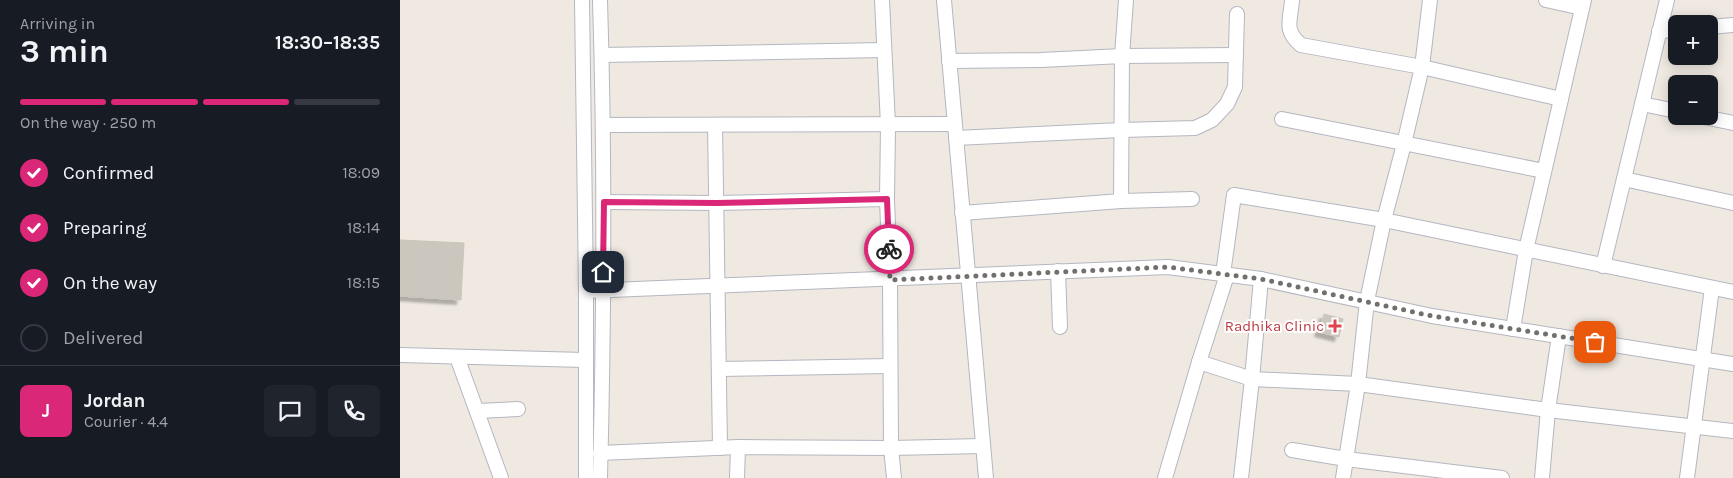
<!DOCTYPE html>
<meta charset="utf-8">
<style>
:root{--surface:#171b24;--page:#20242c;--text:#f1f3f6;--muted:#9ea1a6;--line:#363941;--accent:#db2777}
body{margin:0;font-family:Karla,sans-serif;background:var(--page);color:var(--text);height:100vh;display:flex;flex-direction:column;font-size:19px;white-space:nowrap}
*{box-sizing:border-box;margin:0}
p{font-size:16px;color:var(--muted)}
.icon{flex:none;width:28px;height:28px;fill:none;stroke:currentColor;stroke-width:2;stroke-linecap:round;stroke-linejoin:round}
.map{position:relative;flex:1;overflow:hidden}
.details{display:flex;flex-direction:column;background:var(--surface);width:400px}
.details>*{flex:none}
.buttons{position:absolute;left:1268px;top:15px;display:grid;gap:10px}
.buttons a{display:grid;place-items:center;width:50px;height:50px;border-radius:8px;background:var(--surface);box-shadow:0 2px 12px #0003;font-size:25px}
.pin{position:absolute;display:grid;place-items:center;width:42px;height:42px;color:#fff;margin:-21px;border-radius:10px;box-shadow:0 2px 8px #0006}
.courier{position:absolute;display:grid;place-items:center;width:50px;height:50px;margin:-25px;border:4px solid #db2777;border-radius:50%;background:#fff;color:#222;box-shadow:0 1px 6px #0007}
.headline em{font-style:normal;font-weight:700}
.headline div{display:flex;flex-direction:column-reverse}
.headline{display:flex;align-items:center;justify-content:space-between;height:85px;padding:0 20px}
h1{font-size:32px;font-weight:700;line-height:38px}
.bar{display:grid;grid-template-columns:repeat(4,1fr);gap:8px 5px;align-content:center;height:60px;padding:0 20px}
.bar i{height:6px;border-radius:4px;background:var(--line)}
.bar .active{background:var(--accent)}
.bar p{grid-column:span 4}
.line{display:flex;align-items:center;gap:12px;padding:0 20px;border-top:1px solid var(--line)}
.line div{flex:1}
.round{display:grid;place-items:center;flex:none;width:52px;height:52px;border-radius:8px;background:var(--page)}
ol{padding:0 20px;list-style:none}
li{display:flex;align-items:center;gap:15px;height:55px}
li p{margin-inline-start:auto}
li .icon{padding:5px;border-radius:50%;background:var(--accent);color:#fff;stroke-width:4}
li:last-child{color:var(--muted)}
li i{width:28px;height:28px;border:2px solid var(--line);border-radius:50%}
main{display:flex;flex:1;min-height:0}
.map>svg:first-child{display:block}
</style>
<main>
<section class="details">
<div class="headline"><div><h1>3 min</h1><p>Arriving in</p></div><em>18:30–18:35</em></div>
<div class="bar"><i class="active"></i><i class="active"></i><i class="active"></i><i></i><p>On the way · 250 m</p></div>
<ol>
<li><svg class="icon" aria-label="check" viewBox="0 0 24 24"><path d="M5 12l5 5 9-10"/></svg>Confirmed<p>18:09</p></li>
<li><svg class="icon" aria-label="check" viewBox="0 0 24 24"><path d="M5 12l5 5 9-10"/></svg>Preparing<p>18:14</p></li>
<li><svg class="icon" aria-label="check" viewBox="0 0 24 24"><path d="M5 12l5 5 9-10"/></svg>On the way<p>18:15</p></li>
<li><i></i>Delivered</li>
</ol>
<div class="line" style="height:90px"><b class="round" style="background:var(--accent);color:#fff">J</b><div><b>Jordan</b><p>Courier · 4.4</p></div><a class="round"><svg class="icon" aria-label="chat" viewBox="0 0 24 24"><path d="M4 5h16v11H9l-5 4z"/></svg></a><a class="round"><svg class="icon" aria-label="phone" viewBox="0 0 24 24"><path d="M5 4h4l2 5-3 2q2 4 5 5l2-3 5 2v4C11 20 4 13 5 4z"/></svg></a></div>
</section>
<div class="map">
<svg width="1333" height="478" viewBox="0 0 1333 478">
<defs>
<filter id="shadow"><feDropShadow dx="-4.5" dy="4.5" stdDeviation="1" flood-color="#0004"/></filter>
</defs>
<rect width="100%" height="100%" fill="#efe9e1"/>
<g fill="#cbc7bf" stroke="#cbc5ba" filter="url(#shadow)">
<path d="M0,240L64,243L61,300L0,296Z"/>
<path d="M924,314L943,319L939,337L919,332Z"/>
</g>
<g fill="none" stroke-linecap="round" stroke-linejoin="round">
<g stroke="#b4b7c1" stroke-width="16">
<g id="minor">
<path d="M182,0L186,291V478"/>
<path d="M482,0L488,125L487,199L490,280L491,448L494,478"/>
<path d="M544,0L586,478"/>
<path d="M726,0L722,56L836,55"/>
<path d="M1146,0L1182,8"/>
<path d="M892,1C890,21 884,31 901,45L1022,67L1161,99"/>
<path d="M1309,27L1333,25"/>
<path d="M1259,31L1276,30"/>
<path d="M202,55L484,50"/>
<path d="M549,61L641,60L722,56L721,201L562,213"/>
<path d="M1242,104L1276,111"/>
<path d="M1299,116L1333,123"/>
<path d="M882,119L1144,171"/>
<path d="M204,125L554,124"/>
<path d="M315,125L320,448"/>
<path d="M556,138L721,130L795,128L812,120L827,104L835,87L837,14"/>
<path d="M1224,179L1333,203"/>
<path d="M721,201L792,199"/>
<path d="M204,202L317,203L487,199"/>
<path d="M1203,266L1267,0"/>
<path d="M658,271L660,327"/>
<path d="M823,274L834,195L984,220L1333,292"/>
<path d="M861,279L852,379L958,384L1148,410L1333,431"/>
<path d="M186,291L768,267L861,279L1032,316L1333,364"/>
<path d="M1113,329L1126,250L1184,0"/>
<path d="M0,355L185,360"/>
<path d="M57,357L101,478"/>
<path d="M799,362L827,275"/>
<path d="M319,369L490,366"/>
<path d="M77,411L118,409"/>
<path d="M892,450L946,459L1102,478"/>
<path d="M200,453L338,447L491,448L583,446"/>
<path d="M200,478C204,319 205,159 200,0"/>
<path d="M337,478L338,447"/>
<path d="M765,478L799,362L852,379L841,478"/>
<path d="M943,478L958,384L967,301L984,220L1004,144L1022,67L1030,0"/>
<path d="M1142,478L1148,410L1159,336"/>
<path d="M1287,478L1312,288"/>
</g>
</g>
<use href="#minor" stroke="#fff" stroke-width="14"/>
</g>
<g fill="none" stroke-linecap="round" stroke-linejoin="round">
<path stroke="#726f6d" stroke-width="5" stroke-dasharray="0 9" d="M489,249L490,280L768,267L861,279L1032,316L1195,342"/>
<path stroke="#db2777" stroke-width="6" d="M203,272L204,202L317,203L487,199L489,249"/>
</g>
<path fill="#e0444e" stroke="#fff" stroke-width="2" d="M932.5 318.5h5v5h5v5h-5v5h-5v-5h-5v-5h5z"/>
<g text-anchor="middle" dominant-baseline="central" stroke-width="4" stroke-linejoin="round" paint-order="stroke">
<g font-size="15" fill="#be3a42" stroke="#fff" text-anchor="end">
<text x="924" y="326">Radhika Clinic</text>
</g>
</g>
</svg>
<div class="buttons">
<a>+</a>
<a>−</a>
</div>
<div class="pin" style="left:1195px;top:342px;background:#ea580c"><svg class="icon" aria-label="bag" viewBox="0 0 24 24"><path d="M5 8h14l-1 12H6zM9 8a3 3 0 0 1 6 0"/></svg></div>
<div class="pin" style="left:203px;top:272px;background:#1f2937"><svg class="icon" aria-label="home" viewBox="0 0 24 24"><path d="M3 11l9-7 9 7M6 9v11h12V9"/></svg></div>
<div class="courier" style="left:489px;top:249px"><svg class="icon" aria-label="bike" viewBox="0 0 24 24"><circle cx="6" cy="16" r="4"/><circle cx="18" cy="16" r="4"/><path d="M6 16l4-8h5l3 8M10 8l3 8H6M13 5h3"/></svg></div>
</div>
</main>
